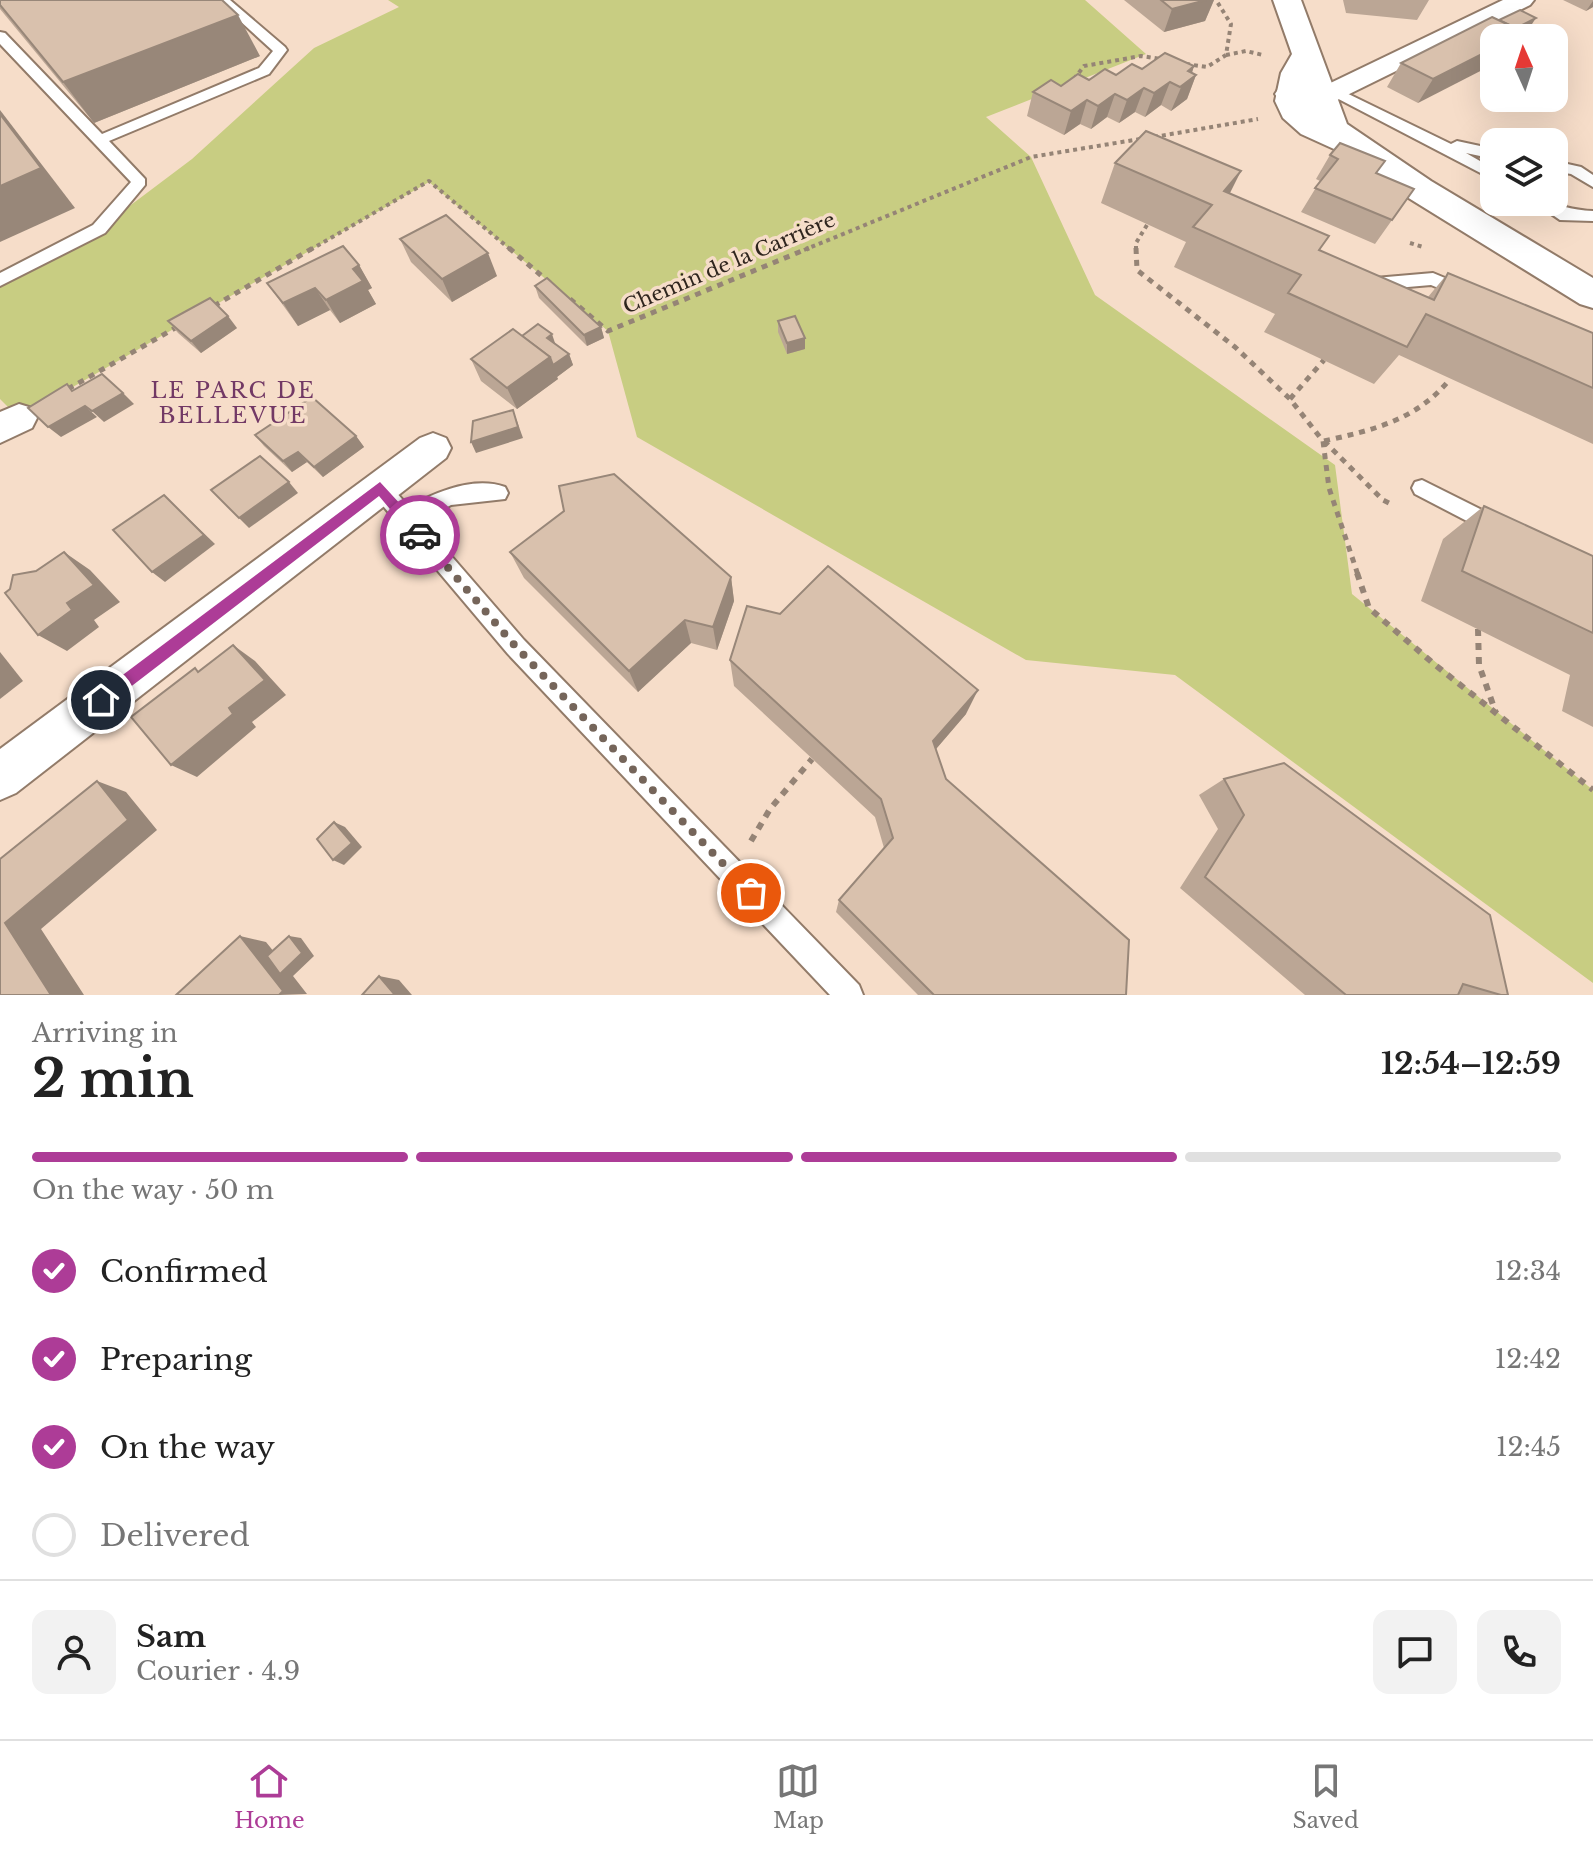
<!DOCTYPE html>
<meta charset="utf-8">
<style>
:root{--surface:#fff;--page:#f2f2f2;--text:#222;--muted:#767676;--line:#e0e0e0;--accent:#ad3c97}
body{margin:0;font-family:"Libre Baskerville",serif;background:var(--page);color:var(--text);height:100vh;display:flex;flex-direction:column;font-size:30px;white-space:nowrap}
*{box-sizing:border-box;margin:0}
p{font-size:26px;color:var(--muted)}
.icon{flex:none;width:44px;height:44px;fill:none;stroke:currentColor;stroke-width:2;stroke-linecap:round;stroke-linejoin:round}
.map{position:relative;height:995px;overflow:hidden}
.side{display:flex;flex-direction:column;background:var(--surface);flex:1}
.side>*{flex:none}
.needle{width:52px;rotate:357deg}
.controls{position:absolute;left:1480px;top:24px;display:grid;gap:16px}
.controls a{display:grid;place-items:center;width:88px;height:88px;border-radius:16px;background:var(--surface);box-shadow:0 8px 32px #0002;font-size:40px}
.pin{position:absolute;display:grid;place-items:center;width:68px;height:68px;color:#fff;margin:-34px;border:4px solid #fff;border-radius:50%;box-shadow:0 2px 8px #0007}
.courier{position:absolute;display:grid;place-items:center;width:80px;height:80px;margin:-40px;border:6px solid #ad3c97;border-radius:50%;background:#fff;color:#222;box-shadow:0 2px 10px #0007}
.summary em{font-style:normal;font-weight:700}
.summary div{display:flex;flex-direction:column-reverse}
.summary{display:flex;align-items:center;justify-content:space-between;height:136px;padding:0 32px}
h1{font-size:52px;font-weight:700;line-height:60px}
.bar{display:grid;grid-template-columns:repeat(4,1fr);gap:12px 8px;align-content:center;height:96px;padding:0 32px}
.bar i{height:10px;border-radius:6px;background:var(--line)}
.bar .selected{background:var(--accent)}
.bar p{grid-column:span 4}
.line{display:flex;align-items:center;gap:20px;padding:0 32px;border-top:2px solid var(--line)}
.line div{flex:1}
.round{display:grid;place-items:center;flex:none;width:84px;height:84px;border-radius:16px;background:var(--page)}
ol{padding:0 32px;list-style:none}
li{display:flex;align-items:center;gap:24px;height:88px}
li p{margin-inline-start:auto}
li .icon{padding:8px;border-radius:50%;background:var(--accent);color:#fff;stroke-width:4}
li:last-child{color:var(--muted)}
li i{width:44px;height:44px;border:4px solid var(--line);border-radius:50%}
.dock{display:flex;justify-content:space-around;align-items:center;height:112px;border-top:2px solid var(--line);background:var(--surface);font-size:22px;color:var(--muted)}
.dock a{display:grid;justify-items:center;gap:4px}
.dock .selected{color:var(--accent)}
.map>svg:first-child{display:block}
</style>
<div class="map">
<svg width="1593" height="995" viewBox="0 0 1593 995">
<rect width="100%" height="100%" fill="#f6ddc9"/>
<path fill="#c8cd82" d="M388,0H1085L1146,54L986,117L1031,157L1095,295L1335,465L1352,594L1593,790V983L1175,675L1026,660L637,437L608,331L429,182L19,418L0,399V280L99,229L192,159L314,48L399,7Z"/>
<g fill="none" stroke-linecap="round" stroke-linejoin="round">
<g stroke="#927b69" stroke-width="4">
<g id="service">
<path d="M217,0H230L285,47L287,50L269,74L109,141L145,179V185L105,233L0,286V273L93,225L131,182L0,44V32L5,33L102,134L259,68L273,51Z"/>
<path d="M1332,86L1451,144L1457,141L1494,149V159L1466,153L1494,169V180L1327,93L1325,90Z"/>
<path d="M1554,161L1581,167L1593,175V187L1571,174L1554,171Z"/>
<path d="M1534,202C1556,202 1571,211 1593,211V221L1560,220Z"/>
<path d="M1433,273L1469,288L1471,292L1463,298L1431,285L1373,290L1358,281L1366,275L1375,278Z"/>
<path d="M380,480L387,482L409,507C436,492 474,476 505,487L508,493L505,499L451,505L421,521L524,640L859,985L863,995H830L508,654L373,494L370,488L373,482Z"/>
<path d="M1422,480L1504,521L1507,527L1504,533L1497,536L1490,533L1415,494L1412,488L1415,482Z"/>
</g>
</g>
<g stroke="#927b69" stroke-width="4">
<g id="minor">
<path d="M1503,0H1534L1530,5L1331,103C1315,107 1295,104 1279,100L1275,94L1279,88L1318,89Z"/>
<path d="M19,404L32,408L37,418L32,428L0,443V412Z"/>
<path d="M433,433L446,438L451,448L446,458L16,793L0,800V749L420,438Z"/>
</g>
</g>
<g stroke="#927b69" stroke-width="4">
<path id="tertiary" d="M1273,0H1301L1347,124L1431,181L1593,278V308L1580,304L1407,197L1345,154L1301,134L1283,118L1275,101L1281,73L1292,54Z"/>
</g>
<g stroke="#958476" stroke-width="4" stroke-dasharray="4 4" stroke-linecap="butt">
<path d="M1226,55L1246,51L1263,55"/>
<path d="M1186,64L1207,67L1226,55L1231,24L1216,0"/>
<path d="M1074,79L1084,66L1141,56L1161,59"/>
<path d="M1154,137L1258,119"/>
<path d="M1410,243L1423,247"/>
<path d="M310,250L429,181L511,250"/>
<path d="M804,250L1031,157L1140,139"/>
<path d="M1136,250V243L1147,225"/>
</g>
<g stroke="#958476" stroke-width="5" stroke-dasharray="6 6" stroke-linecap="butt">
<path d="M509,248L550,283"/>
<path d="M1136,248L1137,270L1235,347L1290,399L1323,441L1329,488L1358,575"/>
<path d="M570,299L608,331L809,248"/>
<path d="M214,306L313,248"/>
<path d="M68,389L177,327"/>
<path d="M1290,399L1324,360"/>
<path d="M1324,441L1383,500L1393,505"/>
<path d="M1324,441C1373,430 1417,420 1450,379"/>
</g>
<g stroke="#958476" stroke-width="6" stroke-dasharray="7 7" stroke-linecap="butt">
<path d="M1357,573L1369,608L1434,664L1593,790"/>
<path d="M1478,629L1479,665L1496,713"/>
<path d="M751,841L770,809L812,759"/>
</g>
<use href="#service" fill="#fff" fill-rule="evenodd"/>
<use href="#minor" fill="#fff" fill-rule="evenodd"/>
<use href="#tertiary" fill="#fff" fill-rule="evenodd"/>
</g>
<g fill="#bba695">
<path d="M0,0L260,56L94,123L0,9Z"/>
<path d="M1124,0H1214L1205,21L1164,32Z"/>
<path d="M1343,0H1429L1417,20L1346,13Z"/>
<path d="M1563,0H1593V7L1586,11Z"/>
<path d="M1499,20L1528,30L1494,38L1418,103L1387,87L1401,63Z"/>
<path d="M1194,66L1192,73L1196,75L1187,99L1171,111L1161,105L1145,117L1135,112L1119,123L1107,117L1091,129L1080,124L1064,135L1027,116L1033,92L1142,69Z"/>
<path d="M1330,155L1414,189L1375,244L1301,212L1320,181L1316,179Z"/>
<path d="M1115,163L1230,194L1319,250L1428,297L1448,273L1593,333V444L1399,355L1374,384L1264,332L1275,314L1174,267L1186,242L1101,203Z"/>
<path d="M400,239L497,276L452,302L411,262Z"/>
<path d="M359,265L372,288L368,290L376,304L340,323L330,310L298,326L267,283Z"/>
<path d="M535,286L601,327L604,338L587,346L539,298Z"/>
<path d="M168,321L237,328L201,353L178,333Z"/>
<path d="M778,321L805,338V349L787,354L778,332Z"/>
<path d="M522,336L555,344L569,354L573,365L557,377L558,379L517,409L481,381L471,359Z"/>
<path d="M255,435L356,436L364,447L323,477L307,462L292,472L264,446Z"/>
<path d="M1484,506L1593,556V727L1562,711L1570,675L1421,601L1443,539Z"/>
<path d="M510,552L731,577L734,601L717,650L691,643L638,692L524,578Z"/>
<path d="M730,660L966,714L936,749L946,779L1126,995H918L836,912L839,900L884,848L875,817L734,686Z"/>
<path d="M1224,779L1508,995H1305L1180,888L1218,829L1199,795Z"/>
</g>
<g fill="#988779">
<path d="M1206,0H1214L1205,21L1164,32L1172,9Z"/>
<path d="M1593,1V7L1586,11Z"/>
<path d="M238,15L260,56L94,123L63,82Z"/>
<path d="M1536,18L1528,30L1512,38L1514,29Z"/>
<path d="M1494,48V64L1418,103L1433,79Z"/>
<path d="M1194,66L1189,81L1196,75L1187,99L1171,111L1188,71Z"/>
<path d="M1170,82L1161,105L1145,117L1154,93Z"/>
<path d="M1144,88L1135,112L1119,123L1127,100Z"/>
<path d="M1115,94L1107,117L1091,129L1098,106Z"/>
<path d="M1087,100L1080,124L1064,135L1071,111Z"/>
<path d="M0,110L75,208L0,242Z"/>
<path d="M1241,171L1221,211L1224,191Z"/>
<path d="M488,253L497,276L452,302L442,279Z"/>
<path d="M359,265L372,288L368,290L376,304L340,323L326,300L353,269Z"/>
<path d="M315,288L330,310L298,326L283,303Z"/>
<path d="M228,316L237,328L201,353L191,341Z"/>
<path d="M601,327L604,338L587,346L584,335Z"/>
<path d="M552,334L556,346L547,338Z"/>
<path d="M805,338V349L787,354V343Z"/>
<path d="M569,354L573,365L557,377L558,379L517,409L507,388L550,357Z"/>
<path d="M123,393L134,404L104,422L92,411Z"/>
<path d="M85,406L97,417L61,437L48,427Z"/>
<path d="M513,410L523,438L476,453L471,442Z"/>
<path d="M356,436L364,447L323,477L314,467Z"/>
<path d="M298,452L307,462L292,472L283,461Z"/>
<path d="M289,482L298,493L249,528L239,518Z"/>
<path d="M164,495L215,544L165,582L152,572Z"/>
<path d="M64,552L90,570L120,602L94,620L99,627L67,651L38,635L67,603Z"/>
<path d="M731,577L734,601L717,650L713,627Z"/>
<path d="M685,620L691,643L638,692L629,671Z"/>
<path d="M233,645L255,661L286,695L252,722L256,727L197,777L171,765L229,708Z"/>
<path d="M0,652L23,681L0,699Z"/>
<path d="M978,690L966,714L924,763L933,741Z"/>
<path d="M97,781L126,792L157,830L41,929L84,995H51L5,923Z"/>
<path d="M334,822L345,827L362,847L344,865L333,860Z"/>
<path d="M240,936L266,942L287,968L289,936L301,938L314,956L293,976L307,994L279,995Z"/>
<path d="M379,976L399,980L412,995H395Z"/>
</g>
<g fill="#d9c1ad" stroke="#988779" stroke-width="2">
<path d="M0,0H222L238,15L63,82L0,5Z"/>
<path d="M1161,0H1206L1172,9Z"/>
<path d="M1520,10L1536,18L1516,28L1499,20Z"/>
<path d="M1492,17L1536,38H1494V48L1433,79L1401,63Z"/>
<path d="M1165,53L1194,66L1188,71L1196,75L1180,87L1170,82L1154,93L1144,88L1127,100L1115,94L1098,106L1087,100L1071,111L1033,92L1051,80L1061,86L1078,74L1089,80L1105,69L1116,75L1132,64L1142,69Z"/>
<path d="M0,114L41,168L0,186Z"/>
<path d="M1146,131L1241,171L1224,191L1329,236L1319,250L1434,300L1448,273L1593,333V388L1426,314L1407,347L1288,293L1301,275L1193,227L1212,205L1115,163Z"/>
<path d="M1340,143L1385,161L1376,173L1414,189L1392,220L1315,188L1338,159L1330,155Z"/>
<path d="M446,215L488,253L442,279L400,239Z"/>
<path d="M343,246L359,265L353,269L363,281L326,300L315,288L283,303L267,283Z"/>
<path d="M547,278L601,327L584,335L535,286Z"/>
<path d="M210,298L228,316L191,341L168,321Z"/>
<path d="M795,316L805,338L787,343L778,321Z"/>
<path d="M538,324L552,334L547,338L569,354L553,365L550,357L522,336Z"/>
<path d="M513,329L550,357L507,388L471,359Z"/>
<path d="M102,374L123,393L92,411L85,406L48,427L28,408L67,384L72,391Z"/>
<path d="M312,397L356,436L314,467L298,452L283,461L255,435Z"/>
<path d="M513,410L518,427L471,442L473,421Z"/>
<path d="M260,456L289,482L239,518L211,490Z"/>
<path d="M614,474L731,577L713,627L685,620L629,671L510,552L564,511L559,486Z"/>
<path d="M164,495L204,535L152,572L113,530Z"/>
<path d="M1484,506L1593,556V633L1462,571Z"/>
<path d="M64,552L94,585L67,603L72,610L38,635L5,593L10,589L13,575L36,571Z"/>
<path d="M828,566L978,690L933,741L946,779L1129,940L1126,995H934L839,900L893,838L881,799L730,660L747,606L780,614Z"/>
<path d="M233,645L265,680L229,708L233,714L171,765L131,717L195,668L198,672Z"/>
<path d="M1284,763L1490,915L1508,995H1501L1463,984L1458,995H1346L1205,877L1244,815L1224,779Z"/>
<path d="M97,781L128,820L5,923L51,995H0V859Z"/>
<path d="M334,822L352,843L333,860L317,839Z"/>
<path d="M240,936L283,991L279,995H176Z"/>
<path d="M289,936L302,953L280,974L267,956Z"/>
<path d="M379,976L395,995H362Z"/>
</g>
<path fill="#ad3c97" d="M380,482L425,531V539H415L379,496L107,705H96V695Z"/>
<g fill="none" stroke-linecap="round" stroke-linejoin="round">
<path stroke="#75655a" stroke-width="8" stroke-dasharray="0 14.4" d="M420,535L516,647L751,893"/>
</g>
<g text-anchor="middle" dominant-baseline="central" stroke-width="7" stroke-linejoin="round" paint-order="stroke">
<g font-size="20" fill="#2f251e" stroke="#f6ddc9">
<text transform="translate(729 263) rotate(-23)">Chemin de la Carrière</text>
</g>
<g font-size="22" letter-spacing="2" fill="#723965" stroke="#f6ddc9">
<text x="233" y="390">LE PARC DE<tspan x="233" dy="25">BELLEVUE</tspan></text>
</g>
</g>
</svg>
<div class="controls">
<a><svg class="needle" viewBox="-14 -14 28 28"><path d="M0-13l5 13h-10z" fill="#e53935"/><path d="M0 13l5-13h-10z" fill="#767676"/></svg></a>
<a><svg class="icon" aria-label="layers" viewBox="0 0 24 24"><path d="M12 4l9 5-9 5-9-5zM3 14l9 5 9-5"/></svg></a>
</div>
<div class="pin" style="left:751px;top:893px;background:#ea580c"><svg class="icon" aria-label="bag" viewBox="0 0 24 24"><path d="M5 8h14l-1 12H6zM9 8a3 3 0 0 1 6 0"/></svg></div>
<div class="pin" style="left:101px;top:700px;background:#1f2937"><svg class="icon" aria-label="home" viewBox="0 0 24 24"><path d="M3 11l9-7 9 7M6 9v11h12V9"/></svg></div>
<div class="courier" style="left:420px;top:535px"><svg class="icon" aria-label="car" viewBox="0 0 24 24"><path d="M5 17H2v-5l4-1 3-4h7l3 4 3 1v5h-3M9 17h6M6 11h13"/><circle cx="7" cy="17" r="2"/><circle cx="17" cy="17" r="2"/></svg></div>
</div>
<section class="side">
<div class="summary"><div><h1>2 min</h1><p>Arriving in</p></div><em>12:54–12:59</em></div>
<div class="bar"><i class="selected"></i><i class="selected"></i><i class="selected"></i><i></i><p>On the way · 50 m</p></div>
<ol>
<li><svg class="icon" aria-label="check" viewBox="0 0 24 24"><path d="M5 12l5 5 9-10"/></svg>Confirmed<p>12:34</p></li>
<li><svg class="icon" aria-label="check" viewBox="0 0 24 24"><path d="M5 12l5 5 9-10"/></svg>Preparing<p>12:42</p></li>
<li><svg class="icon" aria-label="check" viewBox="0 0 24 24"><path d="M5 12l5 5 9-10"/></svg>On the way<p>12:45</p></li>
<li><i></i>Delivered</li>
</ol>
<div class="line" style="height:144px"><a class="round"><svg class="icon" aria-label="person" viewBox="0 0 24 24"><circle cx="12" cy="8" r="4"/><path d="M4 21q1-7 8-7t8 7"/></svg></a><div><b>Sam</b><p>Courier · 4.9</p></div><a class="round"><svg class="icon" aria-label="chat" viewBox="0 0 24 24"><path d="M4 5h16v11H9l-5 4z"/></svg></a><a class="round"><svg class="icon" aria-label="phone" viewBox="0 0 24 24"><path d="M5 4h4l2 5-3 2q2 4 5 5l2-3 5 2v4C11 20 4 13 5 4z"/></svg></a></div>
</section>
<nav class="dock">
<a class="selected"><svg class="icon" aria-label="home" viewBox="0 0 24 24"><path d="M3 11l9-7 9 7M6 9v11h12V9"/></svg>Home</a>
<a><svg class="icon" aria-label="map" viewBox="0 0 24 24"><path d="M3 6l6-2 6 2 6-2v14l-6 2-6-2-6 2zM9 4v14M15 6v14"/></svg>Map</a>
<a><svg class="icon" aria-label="saved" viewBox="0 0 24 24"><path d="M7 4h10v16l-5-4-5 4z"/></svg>Saved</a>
</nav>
